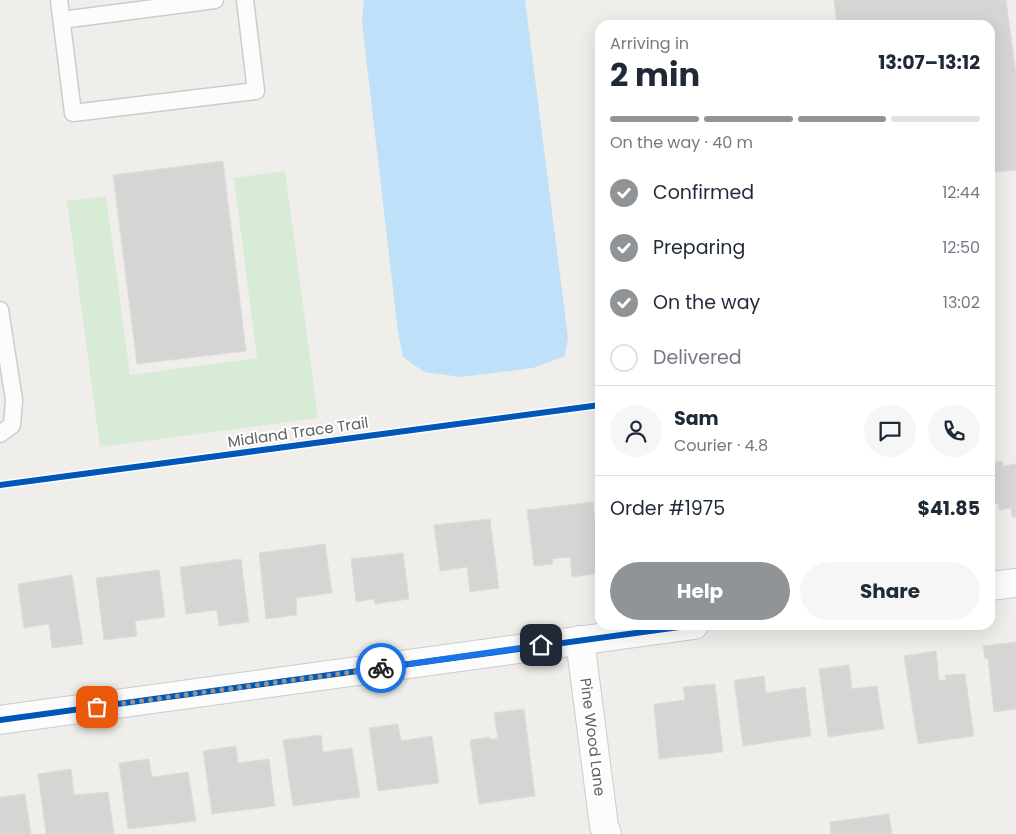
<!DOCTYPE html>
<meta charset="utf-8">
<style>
:root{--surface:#fff;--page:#f6f6f7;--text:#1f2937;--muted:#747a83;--line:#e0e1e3;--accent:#919496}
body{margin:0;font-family:Poppins,sans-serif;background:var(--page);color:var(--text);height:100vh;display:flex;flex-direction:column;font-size:19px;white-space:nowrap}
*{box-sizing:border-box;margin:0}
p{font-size:16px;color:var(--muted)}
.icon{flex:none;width:28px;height:28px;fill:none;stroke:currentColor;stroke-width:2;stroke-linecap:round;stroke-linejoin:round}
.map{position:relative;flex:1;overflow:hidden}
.sheet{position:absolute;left:595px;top:20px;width:400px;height:610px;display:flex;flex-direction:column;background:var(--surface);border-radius:15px;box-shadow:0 5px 20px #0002}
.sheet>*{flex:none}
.pin{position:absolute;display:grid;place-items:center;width:42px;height:42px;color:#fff;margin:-21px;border-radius:10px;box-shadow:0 2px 8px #0006}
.courier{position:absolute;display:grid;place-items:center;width:50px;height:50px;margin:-25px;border:4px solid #1a73e8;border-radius:50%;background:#fff;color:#222;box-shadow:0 1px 6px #0007}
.overview em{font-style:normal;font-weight:700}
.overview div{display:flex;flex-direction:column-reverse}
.overview{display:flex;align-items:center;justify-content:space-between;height:85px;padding:0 15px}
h1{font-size:32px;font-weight:700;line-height:38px}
.bar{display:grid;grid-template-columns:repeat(4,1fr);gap:8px 5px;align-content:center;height:60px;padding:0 15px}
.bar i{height:6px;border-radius:4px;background:var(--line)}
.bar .current{background:var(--accent)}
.bar p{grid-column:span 4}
.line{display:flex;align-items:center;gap:12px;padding:0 15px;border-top:1px solid var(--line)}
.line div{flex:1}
.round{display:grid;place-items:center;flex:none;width:52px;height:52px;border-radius:26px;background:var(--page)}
ol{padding:0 15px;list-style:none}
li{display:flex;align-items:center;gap:15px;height:55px}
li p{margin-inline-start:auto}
li .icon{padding:5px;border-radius:50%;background:var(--accent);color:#fff;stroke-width:4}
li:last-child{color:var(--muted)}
li i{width:28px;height:28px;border:2px solid var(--line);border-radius:50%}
.primary-button{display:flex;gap:10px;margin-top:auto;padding:10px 15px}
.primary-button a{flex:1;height:58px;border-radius:30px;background:var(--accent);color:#fff;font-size:20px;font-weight:700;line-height:58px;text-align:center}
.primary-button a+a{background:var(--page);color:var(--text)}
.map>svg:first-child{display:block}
</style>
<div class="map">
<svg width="1016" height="834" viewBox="0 0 1016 834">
<rect width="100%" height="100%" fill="#efeeea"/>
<path fill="#d8ebd6" d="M285,171L318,418L100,447L67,201L106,196L130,375L257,358L234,178Z"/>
<path fill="#bfe0f9" d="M364,0H525L568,338L565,356L533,368L461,377L424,372L403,357L398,332L362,22Z"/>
<g fill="#d6d5d3" stroke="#deddd9">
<path d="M834,0H1006L1016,74V170L990,173V25H837Z"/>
<path d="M223,161L246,351L137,364L113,175Z"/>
<path d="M1003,461V466L1016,464V517H1012L1011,508L999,510L998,503L990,504V463Z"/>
<path d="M593,502L599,550H600V573L572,577L570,557L552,559L553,564L534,566L527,510Z"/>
<path d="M490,519L499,588L470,592L467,567L440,571L434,525Z"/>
<path d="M325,544L332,593L296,598L297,615L266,619L259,553Z"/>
<path d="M403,553L409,599L375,604L374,599L356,602L351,559Z"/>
<path d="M241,559L249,622L219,626L217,610L186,614L180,567Z"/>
<path d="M159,570L165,617L135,621L137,636L104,640L96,578Z"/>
<path d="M72,575L83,644L52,648L49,624L24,628L18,584Z"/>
<path d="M1016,642V709L994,712L988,659H985L983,646Z"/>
<path d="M936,651L939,680H946L945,675L965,674L974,736L918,744L904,656Z"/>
<path d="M849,665L852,689L877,686L884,729L828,737L819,669Z"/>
<path d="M764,676L766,693L805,687L811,736L743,746L734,680Z"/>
<path d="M715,684L723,752L659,759L654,704L685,700L683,687Z"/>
<path d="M524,709L535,796L479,804L470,740L490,737V739H498L494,713Z"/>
<path d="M398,724L401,741L432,736L439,783L378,791L369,728Z"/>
<path d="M321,735L323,752L352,748L360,797L293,806L283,740Z"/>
<path d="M236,746L238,763L269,759L275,806L212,814L203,751Z"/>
<path d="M149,759L152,777L188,772L196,821L128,829L119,763Z"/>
<path d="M71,769L74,795L108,792L114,834H46L38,774Z"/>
<path d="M25,794L31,834H0V797Z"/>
<path d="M889,814L892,834H831L830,822Z"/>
</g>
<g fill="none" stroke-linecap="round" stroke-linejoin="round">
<g stroke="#cbcccc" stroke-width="19">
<g id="lane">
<path d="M59,0L73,113L256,91L245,0"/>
<path d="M62,20L215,0"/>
<path d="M0,310L14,400L12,425L0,434"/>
</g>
</g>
<g stroke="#cbcccc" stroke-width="30">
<g id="street">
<path d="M990,586L1016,583"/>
<path d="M580,640L604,826L607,834"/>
<path d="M0,720L694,625"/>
</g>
</g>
<use href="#lane" stroke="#fdfcfc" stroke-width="16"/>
<use href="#street" stroke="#fdfcfc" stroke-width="28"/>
<g stroke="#fff" stroke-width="9">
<g id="cycleway">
<path d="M0,485L600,405"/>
<path d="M0,720L694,625"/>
</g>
</g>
<use href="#cycleway" stroke="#0057b8" stroke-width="6"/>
</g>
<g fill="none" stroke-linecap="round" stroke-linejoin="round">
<path stroke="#919496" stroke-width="5" stroke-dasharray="0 9" d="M97,707L381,668"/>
<path stroke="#1a73e8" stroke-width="6" d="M381,668L541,645"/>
</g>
<g text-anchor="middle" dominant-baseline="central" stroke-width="4" stroke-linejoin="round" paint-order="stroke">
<g font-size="15" fill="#5f6368" stroke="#fff">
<text transform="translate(298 432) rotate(-8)">Midland Trace Trail</text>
<text transform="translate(593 737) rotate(83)">Pine Wood Lane</text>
</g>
</g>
</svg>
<div class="pin" style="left:97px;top:707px;background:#ea580c"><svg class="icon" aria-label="bag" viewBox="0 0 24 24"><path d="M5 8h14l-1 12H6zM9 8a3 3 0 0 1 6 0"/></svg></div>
<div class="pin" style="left:541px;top:645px;background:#1f2937"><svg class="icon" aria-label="home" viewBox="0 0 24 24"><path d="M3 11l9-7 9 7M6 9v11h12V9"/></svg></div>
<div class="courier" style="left:381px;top:668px"><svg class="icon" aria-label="bike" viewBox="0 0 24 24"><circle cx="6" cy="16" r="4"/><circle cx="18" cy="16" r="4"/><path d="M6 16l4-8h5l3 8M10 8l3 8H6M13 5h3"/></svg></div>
<section class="sheet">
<div class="overview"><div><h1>2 min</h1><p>Arriving in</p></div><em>13:07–13:12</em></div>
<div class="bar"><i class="current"></i><i class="current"></i><i class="current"></i><i></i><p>On the way · 40 m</p></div>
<ol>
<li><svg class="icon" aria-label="check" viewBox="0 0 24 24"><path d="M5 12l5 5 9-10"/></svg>Confirmed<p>12:44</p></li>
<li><svg class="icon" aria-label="check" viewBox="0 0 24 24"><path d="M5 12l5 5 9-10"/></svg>Preparing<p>12:50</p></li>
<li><svg class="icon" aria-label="check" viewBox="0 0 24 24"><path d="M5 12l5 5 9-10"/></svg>On the way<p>13:02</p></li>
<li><i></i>Delivered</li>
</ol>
<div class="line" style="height:90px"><a class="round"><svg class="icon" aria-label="person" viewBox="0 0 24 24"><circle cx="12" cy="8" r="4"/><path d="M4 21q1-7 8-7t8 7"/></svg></a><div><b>Sam</b><p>Courier · 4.8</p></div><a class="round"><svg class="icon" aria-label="chat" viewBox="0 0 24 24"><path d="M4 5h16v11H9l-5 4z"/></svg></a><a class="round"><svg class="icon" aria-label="phone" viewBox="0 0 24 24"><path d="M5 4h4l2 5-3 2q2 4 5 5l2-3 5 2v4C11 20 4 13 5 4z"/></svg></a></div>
<div class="line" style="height:65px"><div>Order #1975</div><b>$41.85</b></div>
<div class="primary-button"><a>Help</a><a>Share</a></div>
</section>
</div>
